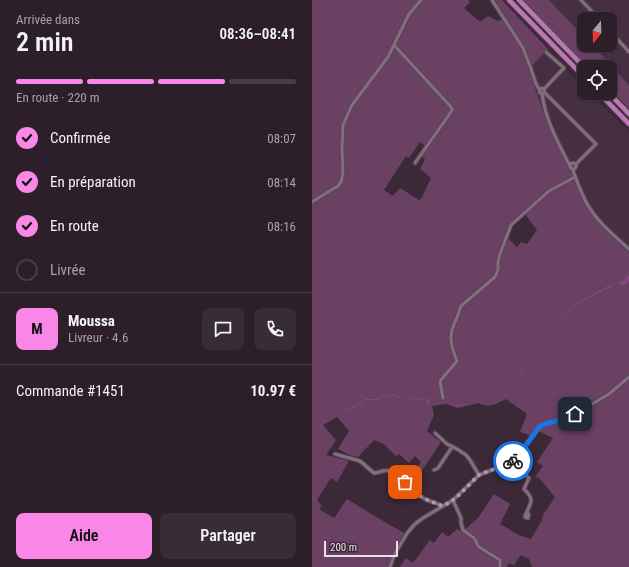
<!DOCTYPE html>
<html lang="fr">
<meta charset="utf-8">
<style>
:root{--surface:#2c1f2a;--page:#382c36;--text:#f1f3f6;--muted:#a6a2a8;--line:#483d47;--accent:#f987e8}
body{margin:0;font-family:"Roboto Condensed",sans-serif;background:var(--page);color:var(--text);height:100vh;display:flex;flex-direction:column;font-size:15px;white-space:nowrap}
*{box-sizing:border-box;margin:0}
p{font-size:13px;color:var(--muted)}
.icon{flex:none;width:22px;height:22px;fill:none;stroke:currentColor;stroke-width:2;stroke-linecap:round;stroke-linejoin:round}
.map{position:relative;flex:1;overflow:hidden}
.drawer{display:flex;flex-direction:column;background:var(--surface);width:312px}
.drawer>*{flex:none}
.needle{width:26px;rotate:199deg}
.fabs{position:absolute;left:265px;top:12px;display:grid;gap:8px}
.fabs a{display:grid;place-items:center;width:40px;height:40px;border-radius:8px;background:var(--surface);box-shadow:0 1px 3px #0004,0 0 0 1px var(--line);font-size:20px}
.scale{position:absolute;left:12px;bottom:10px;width:74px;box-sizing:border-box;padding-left:4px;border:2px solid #ebdee8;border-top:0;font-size:11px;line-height:14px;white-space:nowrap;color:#ebdee8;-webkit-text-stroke:3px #3b2938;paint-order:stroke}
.pin{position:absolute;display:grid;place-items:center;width:34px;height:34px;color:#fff;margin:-17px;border-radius:8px;box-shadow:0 2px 6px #0006}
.courier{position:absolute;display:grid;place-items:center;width:40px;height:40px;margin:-20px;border:3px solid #1a73e8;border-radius:50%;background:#fff;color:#222;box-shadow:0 1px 5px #0007}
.overview em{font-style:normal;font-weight:600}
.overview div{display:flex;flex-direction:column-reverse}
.overview{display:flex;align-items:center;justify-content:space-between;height:68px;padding:0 16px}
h1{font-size:26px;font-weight:600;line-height:30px}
.bar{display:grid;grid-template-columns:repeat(4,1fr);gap:6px 4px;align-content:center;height:48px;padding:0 16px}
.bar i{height:5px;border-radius:3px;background:var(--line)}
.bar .active{background:var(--accent)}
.bar p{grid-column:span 4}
.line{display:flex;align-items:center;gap:10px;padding:0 16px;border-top:1px solid var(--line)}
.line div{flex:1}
.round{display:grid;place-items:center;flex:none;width:42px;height:42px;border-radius:8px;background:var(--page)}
ol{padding:0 16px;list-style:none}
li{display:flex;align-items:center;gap:12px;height:44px}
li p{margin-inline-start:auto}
li .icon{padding:4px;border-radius:50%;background:var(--accent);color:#111;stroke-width:4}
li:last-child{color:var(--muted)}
li i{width:22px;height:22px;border:2px solid var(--line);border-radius:50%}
.action{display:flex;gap:8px;margin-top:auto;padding:8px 16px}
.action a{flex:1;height:46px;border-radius:8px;background:var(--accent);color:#111;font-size:16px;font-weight:600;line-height:46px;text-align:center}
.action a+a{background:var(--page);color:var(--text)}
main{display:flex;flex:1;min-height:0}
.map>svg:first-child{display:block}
</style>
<main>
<section class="drawer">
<div class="overview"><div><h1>2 min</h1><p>Arrivée dans</p></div><em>08:36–08:41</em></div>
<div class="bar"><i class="active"></i><i class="active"></i><i class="active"></i><i></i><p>En route · 220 m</p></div>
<ol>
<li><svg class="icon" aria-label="check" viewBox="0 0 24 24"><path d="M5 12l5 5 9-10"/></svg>Confirmée<p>08:07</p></li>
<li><svg class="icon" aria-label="check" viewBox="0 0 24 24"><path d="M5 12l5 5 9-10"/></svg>En préparation<p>08:14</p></li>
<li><svg class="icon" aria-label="check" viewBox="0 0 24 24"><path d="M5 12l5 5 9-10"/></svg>En route<p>08:16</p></li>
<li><i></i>Livrée</li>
</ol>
<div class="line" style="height:72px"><b class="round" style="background:var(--accent);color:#111">M</b><div><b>Moussa</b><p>Livreur · 4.6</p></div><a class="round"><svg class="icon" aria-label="chat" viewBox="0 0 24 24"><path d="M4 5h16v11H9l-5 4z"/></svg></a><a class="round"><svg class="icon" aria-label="phone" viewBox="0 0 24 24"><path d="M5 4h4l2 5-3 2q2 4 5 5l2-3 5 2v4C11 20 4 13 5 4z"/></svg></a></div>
<div class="line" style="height:52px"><div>Commande #1451</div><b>10.97 €</b></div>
<div class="action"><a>Aide</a><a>Partager</a></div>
</section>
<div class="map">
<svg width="317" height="567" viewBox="0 0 317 567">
<rect width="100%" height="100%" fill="#3b2938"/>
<g fill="#472f43">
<path d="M237,0H317V85L280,45H298V19H272V37Z"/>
<path d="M235,51L272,88V93H277L317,132V252L298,234L275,206L252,160L239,130L228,101L216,67L221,65Z"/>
</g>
<g fill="#6a4163" fill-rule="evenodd">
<path d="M0,0H156L158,2L152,8L168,22L176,16L186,21L194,18L183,0H190L236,49L221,65L216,67C228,105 243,142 261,177C265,187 270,198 276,207C287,224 302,238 317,252V276L315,275C313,279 310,282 305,282L314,284L317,282V567H220L217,559L209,555L202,565L197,563L195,567H88L94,558L101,563L118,540L122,543L130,532L136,537L145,529L150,532L166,518L182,494L198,504L188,524L207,535L219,539L230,520L231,515L243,497L227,478L223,477L231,466L225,462L241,438L222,429L218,435L208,432L215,414L194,399C184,404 176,409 167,403L146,408L134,404L120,406L122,415L115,431L129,442L109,472L105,467L109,462L103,456L97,463L87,454L84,456L72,444L62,440L46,457L40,456L26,449L37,431L25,417L11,425L24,440L14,455L37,461L25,482L19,478L5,500L10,506L7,509L22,518L35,499L66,518L94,534C88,544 78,556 77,567H0ZM108,142L115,147L109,156L113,159L108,169L119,178L109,199L107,200L88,188L81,196L72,190L94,156L97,158ZM212,213L225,230L215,244L209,242L205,247L193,235L196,228Z"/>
<path d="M211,0H237L272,37V45H280L317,85V109L298,89V67H275Z"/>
</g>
<path fill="#86487c" d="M317,273L315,275L317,276V282L314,284L310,286L305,282L298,287L265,304L250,315L238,324L226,338L219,355L211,369V374L203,384L193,393L194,394L192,396H191C185,402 180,403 171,404L166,401C158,403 148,408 140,405C138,404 136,402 134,401C129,399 123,399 118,400L117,404L114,403L115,400L114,399H99L96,397V395L87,398L82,396H69L68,400H52L51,403C47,404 45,406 42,407C31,411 20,417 9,423V425L10,426L0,434L8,428L9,426L8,425L9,423L37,408L50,402L53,399H68V396L82,395L87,397L96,395L97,397C101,399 110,400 115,400C118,400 121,399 124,399C133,400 140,406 148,405C154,405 161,402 167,401L171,404C176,403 182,403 186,400C189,398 192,394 194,392C200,386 208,381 210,373C213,366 216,361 219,354C222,349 223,342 227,337C241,319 261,305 281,294C289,290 296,286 303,283C306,281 309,282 311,280C314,278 314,275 317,273Z"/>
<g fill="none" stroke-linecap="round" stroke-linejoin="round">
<g stroke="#564653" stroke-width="5">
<g id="minor">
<path d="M180,0L211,48L218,66L224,84L227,89"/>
<path d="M269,0L287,19"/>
<path d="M298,31L317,52"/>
<path d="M82,45L139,107L140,110L139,112L103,163"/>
<circle cx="230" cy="91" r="2.5"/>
<path d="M232,89L252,68L234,52"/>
<path d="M232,92L284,144L264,164"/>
<path d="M230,93C233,119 246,143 258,166"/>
<circle cx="261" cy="166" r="3"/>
<path d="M260,168C264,179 268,190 273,200C283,220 301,235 317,249"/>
<path d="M0,202L19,190L26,186L29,182L31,172L30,149L31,125L40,105L76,57L97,14L109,0"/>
<path d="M131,398L128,381L145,361C140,348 136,337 142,324C143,321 145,318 146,315C147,312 147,310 149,306L183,277L186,270V262L188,254L199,225L237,191L263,177"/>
<path d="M123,433L135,444L145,449L154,455L158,460L167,475"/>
<path d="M23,454L48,461L62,473C67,473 73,469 78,471C81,473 83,475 86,477C95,484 101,491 110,497C116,502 124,502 130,506"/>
<path d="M199,462L203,468L217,478L212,489C225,502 217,503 213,517L215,518H216L215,517L217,515L215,512"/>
<path d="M122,470L126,468L140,447"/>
<path d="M141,500L149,518V523L151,530L162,538L164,541L165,544L167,547L188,560V567"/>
<path d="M78,567L83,553L96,532L103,524L111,518L141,500L167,475L195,464L203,460L227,427L236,423L253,420L263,414L297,394L317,377"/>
</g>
</g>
<g stroke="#564653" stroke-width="6">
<g id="highway">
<path d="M197,0L272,77"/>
<path d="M207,0L272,67"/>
<path d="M287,93L317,124"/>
<path d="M297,93L317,114"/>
</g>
</g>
<use href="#minor" stroke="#836d7e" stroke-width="3"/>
<use href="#highway" stroke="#bd76b1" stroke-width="4.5"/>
</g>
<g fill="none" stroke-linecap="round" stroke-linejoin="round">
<path stroke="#ad9faa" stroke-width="4" stroke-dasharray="0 7.2" d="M93,482L100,490L111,498L130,506L137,503L145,497L167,475L195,464L201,461"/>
<path stroke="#1a73e8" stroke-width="5" d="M201,461L205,458L227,427C234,422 242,422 250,420C255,419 259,416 263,414"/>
</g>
</svg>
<div class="fabs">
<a><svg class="needle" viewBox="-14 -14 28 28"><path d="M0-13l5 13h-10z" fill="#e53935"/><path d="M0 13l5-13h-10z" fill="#a6a2a8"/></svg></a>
<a><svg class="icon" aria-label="locate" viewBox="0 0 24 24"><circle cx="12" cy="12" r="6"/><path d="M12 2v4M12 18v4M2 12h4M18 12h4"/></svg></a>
</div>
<div class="scale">200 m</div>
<div class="pin" style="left:93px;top:482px;background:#ea580c"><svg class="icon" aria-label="bag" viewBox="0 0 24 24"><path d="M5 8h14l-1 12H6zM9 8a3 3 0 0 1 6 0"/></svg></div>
<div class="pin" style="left:263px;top:414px;background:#1f2937"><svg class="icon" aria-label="home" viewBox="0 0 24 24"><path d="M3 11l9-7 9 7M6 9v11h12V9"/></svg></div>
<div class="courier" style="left:201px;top:461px"><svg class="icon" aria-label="bike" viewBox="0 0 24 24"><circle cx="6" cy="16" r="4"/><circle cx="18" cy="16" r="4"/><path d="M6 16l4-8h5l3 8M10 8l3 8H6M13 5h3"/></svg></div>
</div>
</main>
